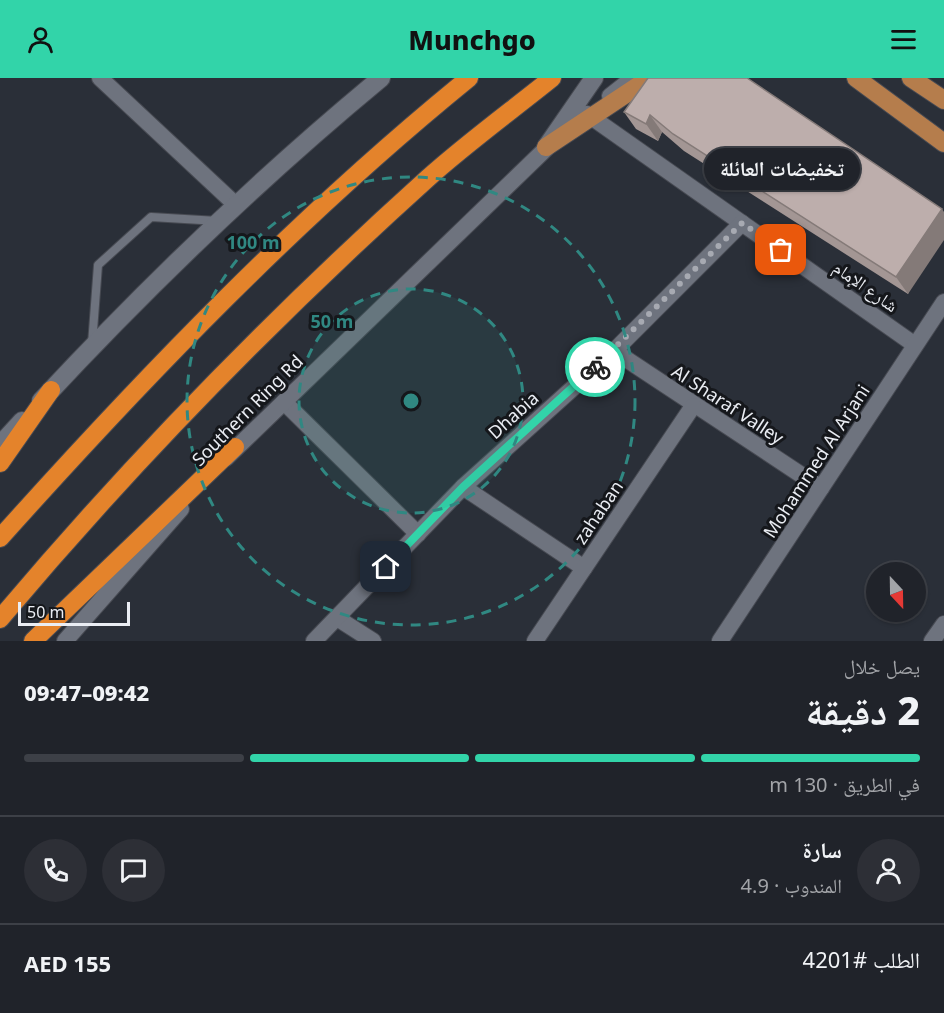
<!DOCTYPE html>
<html lang="ar">
<meta charset="utf-8">
<style>
:root{--surface:#20232a;--page:#2d2f36;--text:#f1f3f6;--muted:#a2a4a8;--line:#3d4047;--accent:#32d4a9}
body{margin:0;font-family:"Noto Sans","Noto Naskh Arabic",sans-serif;background:var(--page);color:var(--text);direction:rtl;height:100vh;display:flex;flex-direction:column;font-size:22px;white-space:nowrap}
*{box-sizing:border-box;margin:0}
p{font-size:20px;color:var(--muted)}
.icon{flex:none;width:33px;height:33px;fill:none;stroke:currentColor;stroke-width:2;stroke-linecap:round;stroke-linejoin:round}
.map{position:relative;height:563px;overflow:hidden;direction:ltr}
.sheet{display:flex;flex-direction:column;background:var(--surface);flex:1}
.sheet>*{flex:none}
.needle{width:39px;rotate:158deg}
.fabs{position:absolute;left:866px;top:484px;display:grid;gap:12px}
.fabs a{display:grid;place-items:center;width:60px;height:60px;border-radius:50%;background:var(--surface);box-shadow:0 2px 4px #0004,0 0 0 2px var(--line);font-size:30px}
.scale{position:absolute;left:18px;bottom:15px;width:112px;box-sizing:border-box;padding-left:6px;border:3px solid #eaedf3;border-top:0;font-size:16px;line-height:21px;white-space:nowrap;color:#eaedf3;-webkit-text-stroke:4px #15171b;paint-order:stroke}
.pin{position:absolute;display:grid;place-items:center;width:51px;height:51px;color:#fff;margin:-26px;border-radius:12px;box-shadow:0 3px 9px #0006}
.courier{position:absolute;display:grid;place-items:center;width:60px;height:60px;margin:-30px;border:4px solid #32d4a9;border-radius:50%;background:#fff;color:#222;box-shadow:0 2px 8px #0007}
.bubble{position:absolute;height:42px;border-radius:21px;background:var(--surface);box-shadow:0 2px 4px #0004,0 0 0 2px var(--line);font-size:20px;font-weight:800;line-height:42px;text-align:center;direction:rtl}
.summary em{font-style:normal;font-weight:800}
.summary div{display:flex;flex-direction:column-reverse}
.summary{display:flex;align-items:center;justify-content:space-between;height:102px;padding:0 24px}
h1{font-size:39px;font-weight:800;line-height:45px}
.bar{display:grid;grid-template-columns:repeat(4,1fr);gap:9px 6px;align-content:center;height:72px;padding:0 24px}
.bar i{height:8px;border-radius:4px;background:var(--line)}
.bar .selected{background:var(--accent)}
.bar p{grid-column:span 4}
.line{display:flex;align-items:center;gap:15px;padding:0 24px;border-top:2px solid var(--line)}
.line div{flex:1}
.round{display:grid;place-items:center;flex:none;width:63px;height:63px;border-radius:32px;background:var(--page)}
header{display:flex;justify-content:space-between;align-items:center;height:78px;padding:0 24px;background:var(--accent);color:#111;font-size:27px;font-weight:800}
.map>svg:first-child{display:block}
</style>
<header><svg class="icon" aria-label="menu" viewBox="0 0 24 24"><path d="M4 6h16M4 12h16M4 18h16"/></svg>Munchgo<svg class="icon" aria-label="person" viewBox="0 0 24 24"><circle cx="12" cy="8" r="4"/><path d="M4 21q1-7 8-7t8 7"/></svg></header>
<div class="map">
<svg width="944" height="563" viewBox="0 0 944 563">
<rect width="100%" height="100%" fill="#2a2f38"/>
<g fill="none" stroke-linecap="round" stroke-linejoin="round">
<g stroke="#474a52" stroke-width="10">
<path id="lane" d="M92,266L98,187L151,139L218,143"/>
</g>
<g stroke="#474a52" stroke-width="18">
<g id="street">
<path d="M100,0L236,127"/>
<path d="M610,18L633,0"/>
<path d="M587,36L915,267"/>
<path d="M614,273L821,410"/>
<path d="M284,324L418,456"/>
<path d="M226,380L557,60"/>
<path d="M463,409L584,490"/>
<path d="M337,540L373,563"/>
<path d="M65,563L181,431"/>
<path d="M314,563L463,409L614,273L742,145"/>
<path d="M535,563L693,328"/>
<path d="M720,563L944,224"/>
<path d="M932,563L944,546"/>
</g>
</g>
<g stroke="#474a52" stroke-width="20">
<g id="secondary">
<path d="M547,68L594,0"/>
<path d="M41,323C148,208 260,100 381,0"/>
<path d="M0,367L22,343"/>
</g>
</g>
<g stroke="#474a52" stroke-width="20">
<g id="primary">
<path d="M856,0L944,65"/>
<path d="M911,0L944,22"/>
<path d="M546,69L650,0"/>
</g>
</g>
<g stroke="#474a52" stroke-width="20">
<g id="highway">
<path d="M0,385L51,312"/>
<path d="M0,460C146,297 299,138 469,0"/>
<path d="M0,541C132,384 276,237 428,100C467,65 511,33 552,0"/>
<path d="M33,563L235,369"/>
</g>
</g>
<use href="#lane" stroke="#6e737e" stroke-width="8"/>
<use href="#street" stroke="#6e737e" stroke-width="16"/>
<use href="#secondary" stroke="#6e737e" stroke-width="18"/>
<use href="#primary" stroke="#b57d4c" stroke-width="18"/>
<use href="#highway" stroke="#e4832b" stroke-width="18"/>
</g>
<path fill="#a39694" d="M648,0L942,131L908,216L684,73L662,54L658,63L636,51L624,34Z"/>
<g fill="#847a78">
<path d="M650,37L662,54L658,63L646,46Z"/>
<path d="M942,131L944,134V162L908,216L896,199Z"/>
</g>
<path fill="#bdaeac" stroke="#847a78" stroke-width="1.5" d="M648,0H747L942,131L896,199L673,56L650,37L646,46L624,34Z"/>
<g fill="none" stroke-linecap="round" stroke-linejoin="round">
<path stroke="#a7aab2" stroke-width="6" stroke-dasharray="0 10.8" d="M595,289L742,145L781,172"/>
<path stroke="#32d4a9" stroke-width="8" d="M386,489L463,409L595,289"/>
</g>
<circle cx="411" cy="323" r="112" fill="#308882" fill-opacity=".12"/>
<g fill="none" stroke="#308882" stroke-width="3" stroke-dasharray="10 8">
<circle cx="411" cy="323" r="112"/>
<circle cx="411" cy="323" r="224"/>
</g>
<g text-anchor="middle" dominant-baseline="central" stroke-width="6" stroke-linejoin="round" paint-order="stroke">
<g font-size="18" fill="#eaedf3" stroke="#15171b">
<text transform="translate(866 208) rotate(35)">شارع الإمام</text>
<text transform="translate(728 326) rotate(33)">Al Sharaf Valley</text>
<text transform="translate(247 332) rotate(-45)">Southern Ring Rd</text>
<text transform="translate(513 337) rotate(-42)">Dhabia</text>
<text transform="translate(816 383) rotate(-57)">Mohammed Al Arjani</text>
<text transform="translate(598 434) rotate(-56)">zahaban</text>
</g>
</g>
<circle cx="411" cy="323" r="9" fill="#308882" stroke="#15171b" stroke-width="3"/>
<g font-size="18" text-anchor="middle" font-weight="bold" fill="#308882" stroke="#15171b" stroke-width="6" stroke-linejoin="round" paint-order="stroke">
<text x="253" y="171">100 m</text>
<text x="332" y="250">50 m</text>
</g>
</svg>
<div class="fabs">
<a><svg class="needle" viewBox="-14 -14 28 28"><path d="M0-13l5 13h-10z" fill="#e53935"/><path d="M0 13l5-13h-10z" fill="#a2a4a8"/></svg></a>
</div>
<div class="scale">50 m</div>
<div class="pin" style="left:781px;top:172px;background:#ea580c"><svg class="icon" aria-label="bag" viewBox="0 0 24 24"><path d="M5 8h14l-1 12H6zM9 8a3 3 0 0 1 6 0"/></svg></div>
<div class="pin" style="left:386px;top:489px;background:#1f2937"><svg class="icon" aria-label="home" viewBox="0 0 24 24"><path d="M3 11l9-7 9 7M6 9v11h12V9"/></svg></div>
<div class="courier" style="left:595px;top:289px"><svg class="icon" aria-label="bike" viewBox="0 0 24 24"><circle cx="6" cy="16" r="4"/><circle cx="18" cy="16" r="4"/><path d="M6 16l4-8h5l3 8M10 8l3 8H6M13 5h3"/></svg></div>
<div class="bubble" style="left:704px;top:70px;width:156px">تخفيضات العائلة</div>
</div>
<section class="sheet">
<div class="summary"><div><h1>2 دقيقة</h1><p>يصل خلال</p></div><em>09:42–09:47</em></div>
<div class="bar"><i class="selected"></i><i class="selected"></i><i class="selected"></i><i></i><p>في الطريق · 130 m</p></div>
<div class="line" style="height:108px"><a class="round"><svg class="icon" aria-label="person" viewBox="0 0 24 24"><circle cx="12" cy="8" r="4"/><path d="M4 21q1-7 8-7t8 7"/></svg></a><div><b>سارة</b><p>المندوب · 4.9</p></div><a class="round"><svg class="icon" aria-label="chat" viewBox="0 0 24 24"><path d="M4 5h16v11H9l-5 4z"/></svg></a><a class="round"><svg class="icon" aria-label="phone" viewBox="0 0 24 24"><path d="M5 4h4l2 5-3 2q2 4 5 5l2-3 5 2v4C11 20 4 13 5 4z"/></svg></a></div>
<div class="line" style="height:78px"><div>الطلب #4201</div><b>AED 155</b></div>
</section>
